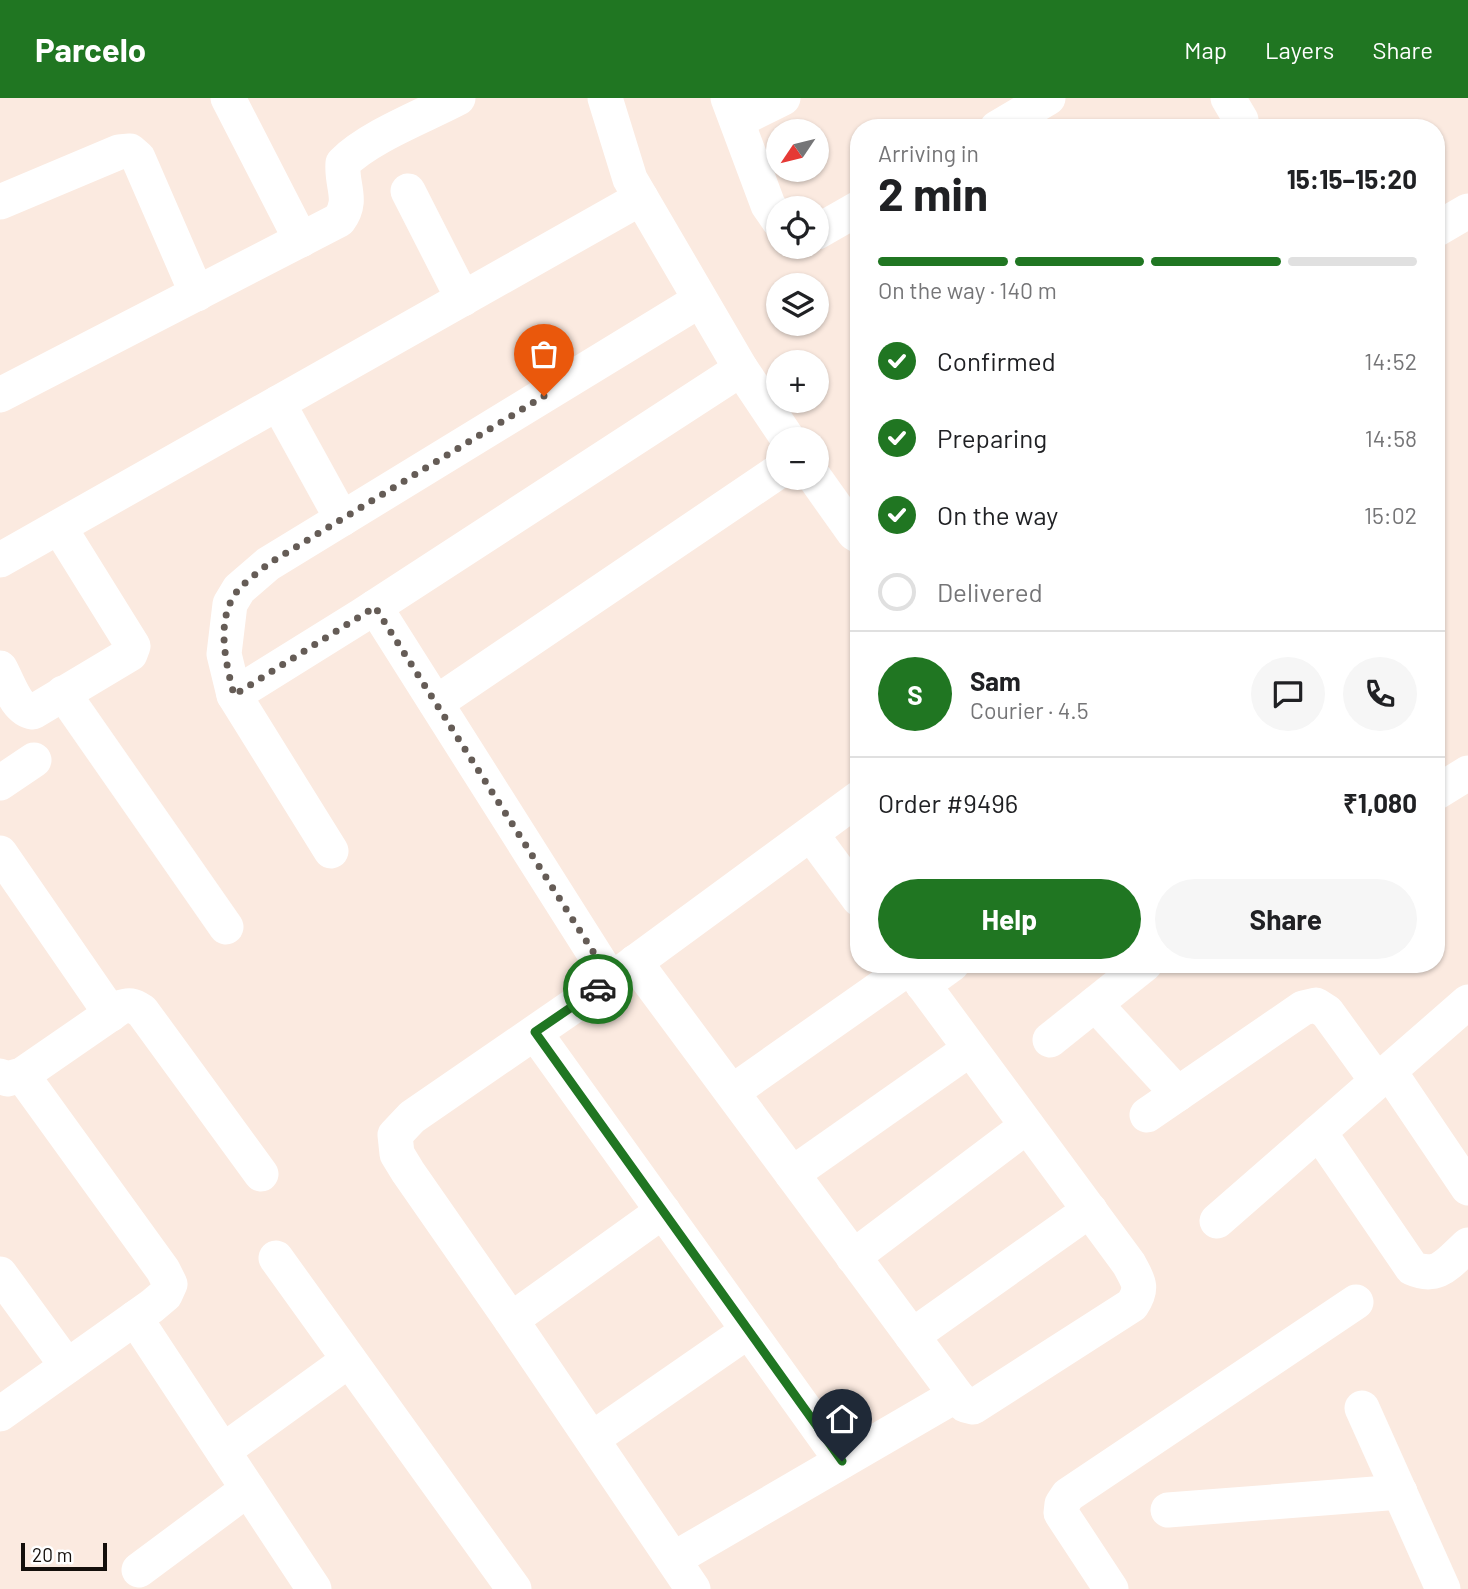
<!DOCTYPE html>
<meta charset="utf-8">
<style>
:root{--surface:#fff;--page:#f6f6f6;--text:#202124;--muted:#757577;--line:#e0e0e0;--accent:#207622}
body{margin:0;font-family:Barlow,sans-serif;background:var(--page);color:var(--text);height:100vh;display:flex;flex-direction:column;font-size:26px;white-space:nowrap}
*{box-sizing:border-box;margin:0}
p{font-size:23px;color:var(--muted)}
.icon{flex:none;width:38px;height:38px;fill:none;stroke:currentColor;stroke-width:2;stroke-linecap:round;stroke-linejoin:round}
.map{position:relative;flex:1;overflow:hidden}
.panel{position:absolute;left:850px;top:21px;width:595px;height:854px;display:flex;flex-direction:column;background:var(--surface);border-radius:28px;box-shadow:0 2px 5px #0004}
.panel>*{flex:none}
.needle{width:46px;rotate:235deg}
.tools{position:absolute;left:766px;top:21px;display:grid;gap:14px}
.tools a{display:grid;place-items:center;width:63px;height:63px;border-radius:50%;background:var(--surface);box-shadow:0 2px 5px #0004;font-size:35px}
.scale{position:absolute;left:21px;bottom:18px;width:86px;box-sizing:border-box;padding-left:7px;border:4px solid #140f0b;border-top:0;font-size:19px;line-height:24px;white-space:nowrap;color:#140f0b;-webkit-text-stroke:5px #fff;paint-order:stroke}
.pin{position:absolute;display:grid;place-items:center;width:60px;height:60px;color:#fff;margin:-72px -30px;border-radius:50% 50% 50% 0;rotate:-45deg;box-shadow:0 0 7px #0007}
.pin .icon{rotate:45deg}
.courier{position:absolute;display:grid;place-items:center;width:70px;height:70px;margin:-35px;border:5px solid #207622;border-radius:50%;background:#fff;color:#222;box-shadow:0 2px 9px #0007}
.headline em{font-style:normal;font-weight:700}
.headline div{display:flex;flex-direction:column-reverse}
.headline{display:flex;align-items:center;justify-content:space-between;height:119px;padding:0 28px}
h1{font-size:46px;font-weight:700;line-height:52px}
.bar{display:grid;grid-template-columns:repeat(4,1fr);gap:10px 7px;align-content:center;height:84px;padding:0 28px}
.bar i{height:9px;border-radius:5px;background:var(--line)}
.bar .current{background:var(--accent)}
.bar p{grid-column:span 4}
.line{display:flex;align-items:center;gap:18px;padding:0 28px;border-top:2px solid var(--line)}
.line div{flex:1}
.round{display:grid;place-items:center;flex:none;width:74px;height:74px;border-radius:37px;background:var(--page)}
ol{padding:0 28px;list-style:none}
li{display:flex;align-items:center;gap:21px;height:77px}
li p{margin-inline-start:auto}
li .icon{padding:7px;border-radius:50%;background:var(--accent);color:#fff;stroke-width:4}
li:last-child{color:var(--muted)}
li i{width:38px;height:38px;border:4px solid var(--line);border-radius:50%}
.action{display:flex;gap:14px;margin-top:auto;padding:14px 28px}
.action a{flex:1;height:80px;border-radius:42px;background:var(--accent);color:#fff;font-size:28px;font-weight:700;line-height:80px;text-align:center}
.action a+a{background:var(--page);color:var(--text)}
header{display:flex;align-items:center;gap:42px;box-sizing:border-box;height:98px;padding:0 35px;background:var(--accent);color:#fff}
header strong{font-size:33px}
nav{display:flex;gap:38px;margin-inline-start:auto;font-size:24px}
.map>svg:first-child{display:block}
</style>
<header>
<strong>Parcelo</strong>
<nav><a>Map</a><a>Layers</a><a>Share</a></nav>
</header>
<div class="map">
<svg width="1468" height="1491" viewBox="0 0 1468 1491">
<rect width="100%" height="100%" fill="#fbeae0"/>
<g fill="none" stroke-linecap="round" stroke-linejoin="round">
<g stroke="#fff" stroke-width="35">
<path d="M228,0L301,142"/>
<path d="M605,0L630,81L741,271L788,341"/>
<path d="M728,0L768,107L779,123"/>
<path d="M1228,0L1241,22"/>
<path d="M737,23L783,0"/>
<path d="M997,30L1048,0"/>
<path d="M408,93L463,201"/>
<path d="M0,104L119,54L130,53L138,60L197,196"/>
<path d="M1437,131L1468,113"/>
<path d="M817,134L859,110"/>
<path d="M0,297L339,122C354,102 341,88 343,65C370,38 424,18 458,0"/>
<path d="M278,305L342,421"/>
<path d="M815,380L854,435L859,438"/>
<path d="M0,462L641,100"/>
<path d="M375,509L611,882"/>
<path d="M0,570C8,584 16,612 33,614L130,556L133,548L59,429"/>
<path d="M63,595L226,829"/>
<path d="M234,597L361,518L741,271"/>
<path d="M436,605L779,373"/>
<path d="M0,685L34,662"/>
<path d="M1437,694L1468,675"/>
<path d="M811,736L859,801"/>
<path d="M331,753L234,597L224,556L230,506L239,491L268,466L700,202"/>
<path d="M0,755L111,916"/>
<path d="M635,864L956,1297L965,1307L973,1309L1132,1207C1144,1189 1138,1183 1129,1166L908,866"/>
<path d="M923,887L952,866"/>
<path d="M1095,906L1178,996"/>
<path d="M535,935L842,1363"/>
<path d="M1050,942L1145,866"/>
<path d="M1389,973L1468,1090"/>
<path d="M0,978L7,981L22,977L119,910C129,906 133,907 142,913L261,1076"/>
<path d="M732,994L910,869"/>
<path d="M1147,1017L1303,910L1316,907L1327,914L1377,983"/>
<path d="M1319,1034L1412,1170C1439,1182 1449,1164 1468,1147"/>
<path d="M792,1076L970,951"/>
<path d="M1217,1123L1468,904"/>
<path d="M853,1159L1027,1028"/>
<path d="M276,1160L514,1491"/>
<path d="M0,1176L67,1268"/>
<path d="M135,1220L314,1491"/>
<path d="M511,1222L663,1113"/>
<path d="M912,1238L1090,1112"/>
<path d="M1362,1310L1443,1491"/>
<path d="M0,1316L152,1208L165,1197L170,1186L163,1172L22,977"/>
<path d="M592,1341L748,1233"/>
<path d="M223,1353L349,1262"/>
<path d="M1168,1412L1400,1394"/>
<path d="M674,1461L956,1297"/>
<path d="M139,1472L248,1391"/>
<path d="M693,1491L511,1222L408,1074L397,1056L395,1037L412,1019L611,882L859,700"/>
<path d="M1111,1491L1061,1415L1062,1406L1068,1397L1356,1204"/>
</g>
</g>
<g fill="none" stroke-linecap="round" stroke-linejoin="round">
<path stroke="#655c56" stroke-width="7" stroke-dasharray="0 12.6" d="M544,298L268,466C259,474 247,482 239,491C214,520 226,565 234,597L375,509L611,882L598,891"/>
<path stroke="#207622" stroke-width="9" d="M598,891L535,934L842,1363"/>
</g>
</svg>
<div class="tools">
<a><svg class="needle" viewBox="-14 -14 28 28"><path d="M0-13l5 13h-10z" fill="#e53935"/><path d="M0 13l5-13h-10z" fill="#757577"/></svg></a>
<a><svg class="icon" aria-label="locate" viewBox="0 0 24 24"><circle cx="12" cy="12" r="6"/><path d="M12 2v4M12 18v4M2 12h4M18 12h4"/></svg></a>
<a><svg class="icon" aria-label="layers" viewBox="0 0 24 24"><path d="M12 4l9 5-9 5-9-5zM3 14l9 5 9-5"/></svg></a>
<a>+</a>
<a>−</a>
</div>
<div class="scale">20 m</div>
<div class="pin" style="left:544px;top:298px;background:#ea580c"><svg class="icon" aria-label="bag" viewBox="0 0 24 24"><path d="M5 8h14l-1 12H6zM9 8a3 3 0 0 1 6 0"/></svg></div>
<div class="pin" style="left:842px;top:1363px;background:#1f2937"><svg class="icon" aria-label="home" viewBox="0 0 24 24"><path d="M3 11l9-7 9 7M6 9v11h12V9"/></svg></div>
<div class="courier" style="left:598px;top:891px"><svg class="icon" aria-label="car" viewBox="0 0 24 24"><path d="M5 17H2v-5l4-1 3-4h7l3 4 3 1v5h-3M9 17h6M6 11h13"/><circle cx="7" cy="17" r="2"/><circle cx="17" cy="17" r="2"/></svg></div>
<section class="panel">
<div class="headline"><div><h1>2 min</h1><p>Arriving in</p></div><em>15:15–15:20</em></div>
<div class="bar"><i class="current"></i><i class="current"></i><i class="current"></i><i></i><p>On the way · 140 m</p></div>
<ol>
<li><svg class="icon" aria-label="check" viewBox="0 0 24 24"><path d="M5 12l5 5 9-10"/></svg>Confirmed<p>14:52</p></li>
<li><svg class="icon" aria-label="check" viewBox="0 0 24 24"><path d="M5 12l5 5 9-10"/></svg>Preparing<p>14:58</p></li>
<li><svg class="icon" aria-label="check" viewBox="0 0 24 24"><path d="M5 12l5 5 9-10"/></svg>On the way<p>15:02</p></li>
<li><i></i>Delivered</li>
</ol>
<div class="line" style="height:126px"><b class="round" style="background:var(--accent);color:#fff">S</b><div><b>Sam</b><p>Courier · 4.5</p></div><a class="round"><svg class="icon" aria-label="chat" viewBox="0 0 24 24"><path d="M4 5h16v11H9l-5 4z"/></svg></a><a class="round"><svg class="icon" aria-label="phone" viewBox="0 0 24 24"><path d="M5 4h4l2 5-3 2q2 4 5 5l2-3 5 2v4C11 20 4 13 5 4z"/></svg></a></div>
<div class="line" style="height:91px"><div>Order #9496</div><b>₹1,080</b></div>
<div class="action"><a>Help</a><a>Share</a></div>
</section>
</div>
